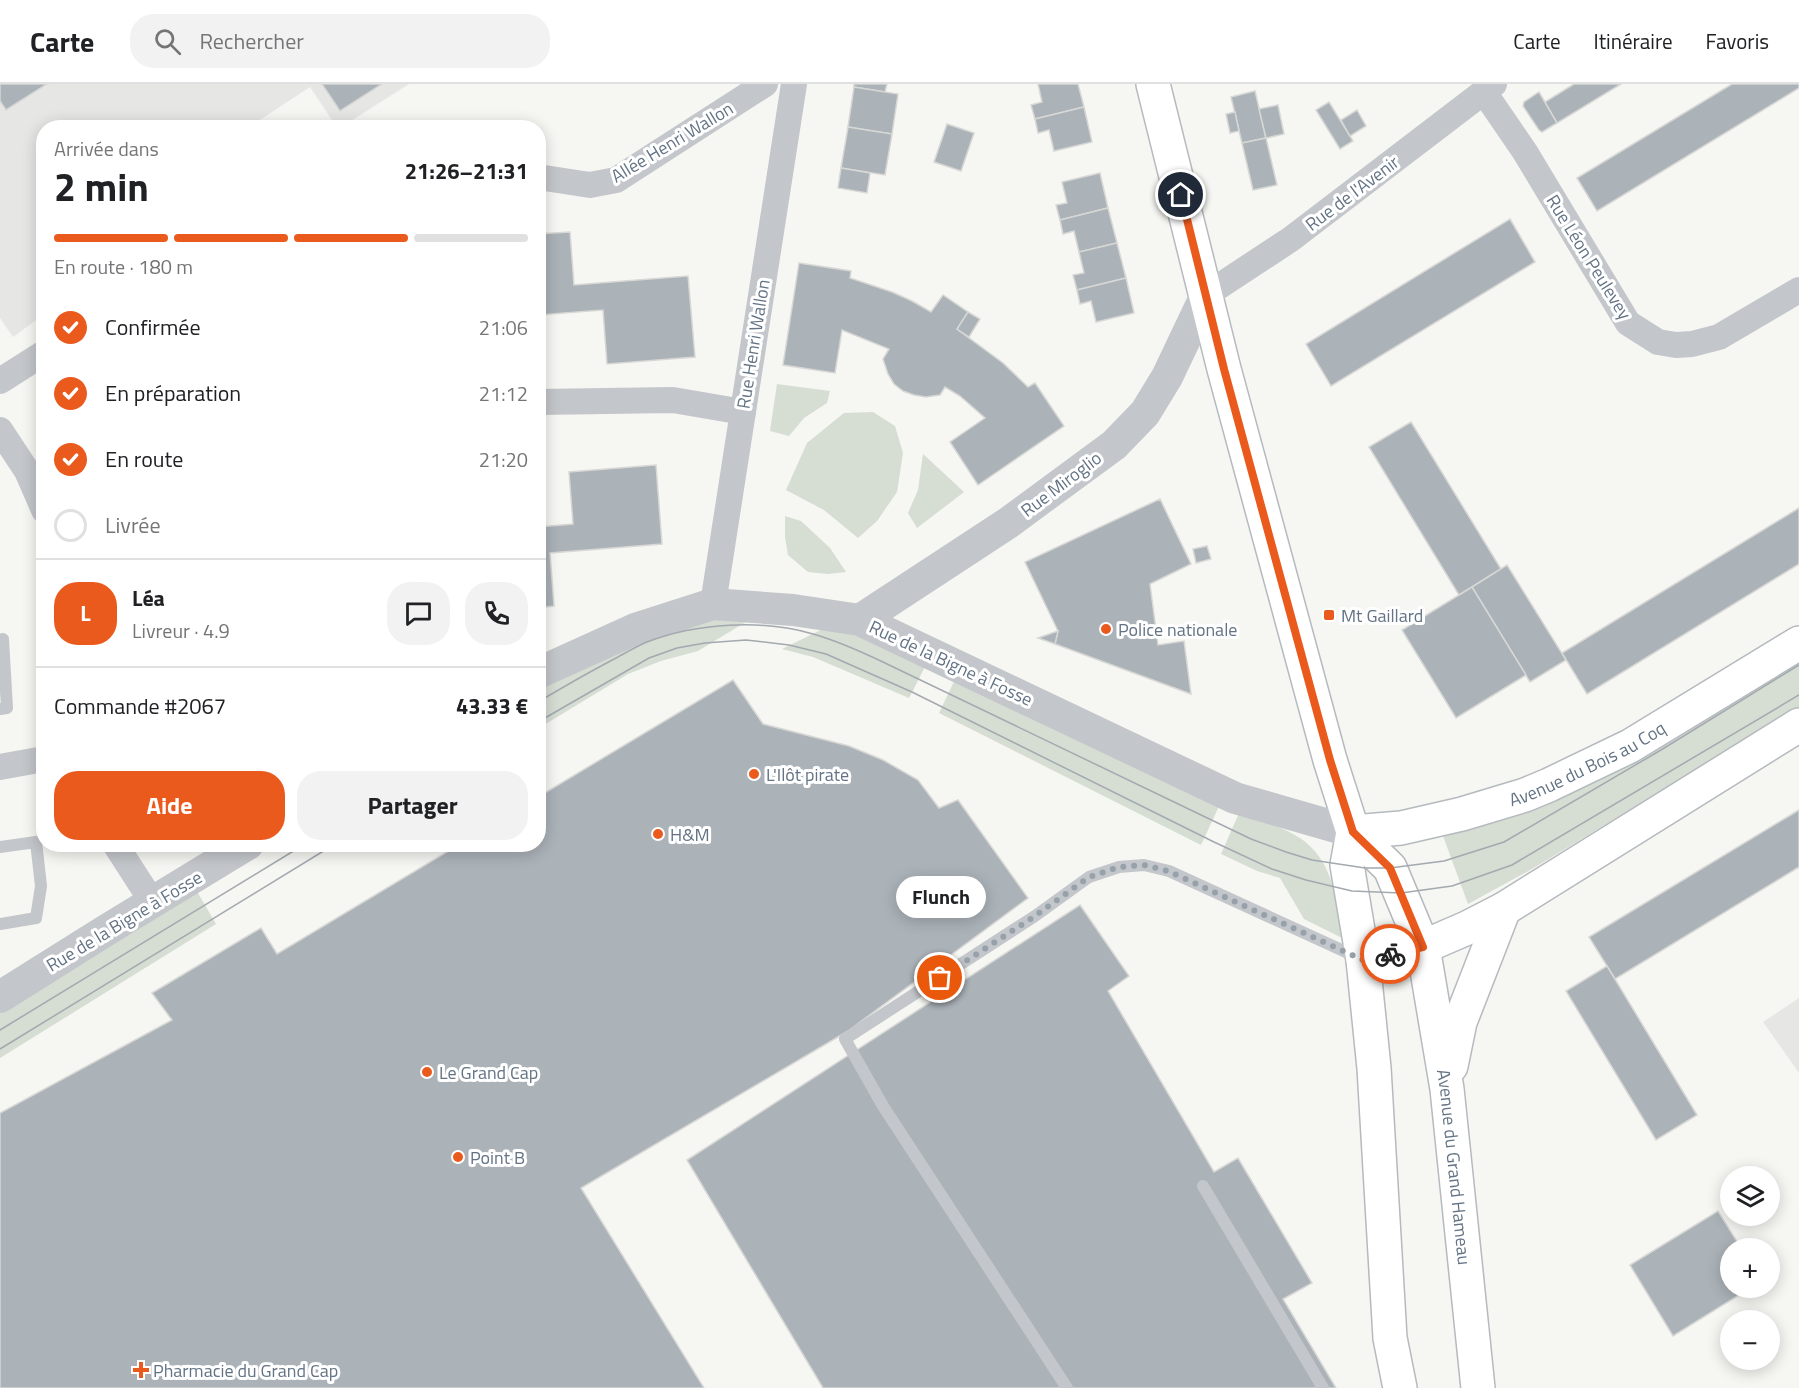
<!DOCTYPE html>
<html lang="fr">
<meta charset="utf-8">
<style>
:root{--surface:#fff;--page:#f2f2f2;--text:#202124;--muted:#757577;--line:#e0e0e0;--accent:#eb5a1d}
body{margin:0;font-family:"Titillium Web",sans-serif;background:var(--page);color:var(--text);height:100vh;display:flex;flex-direction:column;font-size:22px;white-space:nowrap}
*{box-sizing:border-box;margin:0}
p{font-size:20px;color:var(--muted)}
.icon{flex:none;width:33px;height:33px;fill:none;stroke:currentColor;stroke-width:2;stroke-linecap:round;stroke-linejoin:round}
.map{position:relative;flex:1;overflow:hidden}
.sheet{position:absolute;left:36px;top:36px;width:510px;height:732px;display:flex;flex-direction:column;background:var(--surface);border-radius:24px;box-shadow:0 3px 15px #0003}
.sheet>*{flex:none}
.tools{position:absolute;left:1720px;top:1082px;display:grid;gap:12px}
.tools a{display:grid;place-items:center;width:60px;height:60px;border-radius:50%;background:var(--surface);box-shadow:0 3px 15px #0003;font-size:30px}
.pin{position:absolute;display:grid;place-items:center;width:51px;height:51px;color:#fff;margin:-26px;border:3px solid #fff;border-radius:50%;box-shadow:0 2px 6px #0007}
.courier{position:absolute;display:grid;place-items:center;width:60px;height:60px;margin:-30px;border:4px solid #eb5a1d;border-radius:50%;background:#fff;color:#222;box-shadow:0 2px 8px #0007}
.bubble{position:absolute;height:42px;border-radius:21px;background:var(--surface);box-shadow:0 3px 15px #0003;font-size:20px;font-weight:700;line-height:42px;text-align:center}
.head em{font-style:normal;font-weight:700}
.head div{display:flex;flex-direction:column-reverse}
.head{display:flex;align-items:center;justify-content:space-between;height:102px;padding:0 18px}
h1{font-size:39px;font-weight:700;line-height:45px}
.bar{display:grid;grid-template-columns:repeat(4,1fr);gap:9px 6px;align-content:center;height:72px;padding:0 18px}
.bar i{height:8px;border-radius:4px;background:var(--line)}
.bar .active{background:var(--accent)}
.bar p{grid-column:span 4}
.line{display:flex;align-items:center;gap:15px;padding:0 18px;border-top:2px solid var(--line)}
.line div{flex:1}
.round{display:grid;place-items:center;flex:none;width:63px;height:63px;border-radius:24px;background:var(--page)}
ol{padding:0 18px;list-style:none}
li{display:flex;align-items:center;gap:18px;height:66px}
li p{margin-inline-start:auto}
li .icon{padding:6px;border-radius:50%;background:var(--accent);color:#fff;stroke-width:4}
li:last-child{color:var(--muted)}
li i{width:33px;height:33px;border:3px solid var(--line);border-radius:50%}
.cta{display:flex;gap:12px;margin-top:auto;padding:12px 18px}
.cta a{flex:1;height:69px;border-radius:24px;background:var(--accent);color:#fff;font-size:24px;font-weight:700;line-height:69px;text-align:center}
.cta a+a{background:var(--page);color:var(--text)}
header{display:flex;align-items:center;gap:36px;box-sizing:border-box;height:84px;padding:0 30px;background:var(--surface);border-bottom:2px solid var(--line)}
header strong{font-size:28px}
nav{display:flex;gap:33px;margin-inline-start:auto;font-size:21px}
.search{width:420px;height:54px;background:var(--page);display:flex;align-items:center;gap:15px;box-sizing:border-box;padding:0 21px;border-radius:24px;color:var(--muted);font-size:22px}
.map>svg:first-child{display:block}
</style>
<header>
<strong>Carte</strong>
<div class="search"><svg class="icon" aria-label="search" viewBox="0 0 24 24"><circle cx="10" cy="10" r="6"/><path d="M15 15l6 6"/></svg>Rechercher</div>
<nav><a>Carte</a><a>Itinéraire</a><a>Favoris</a></nav>
</header>
<div class="map">
<svg width="1799" height="1304" viewBox="0 0 1799 1304">
<rect width="100%" height="100%" fill="#f6f6f2"/>
<g fill="#e6e7e5">
<path d="M0,0H409L346,40L334,39L310,3L249,43L44,44L43,231L13,253L0,234Z"/>
<path d="M1799,914V989L1763,938Z"/>
</g>
<g fill="#d6ddd3">
<path d="M777,300L830,307L827,319L804,334L789,352L770,347Z"/>
<path d="M873,328L895,342L903,369L897,408L877,437L858,454L824,426L786,406L807,359L844,329Z"/>
<path d="M923,370L964,408L917,444L908,429L918,406Z"/>
<path d="M785,432L801,437L830,464L846,488L828,490L808,488L788,471L785,453Z"/>
<path d="M702,533H754L698,567L661,577L628,590L539,644V596Z"/>
<path d="M831,541L929,575L909,614L813,573L782,565Z"/>
<path d="M1799,572V623L1532,785L1468,820L1443,752L1499,737L1554,717L1629,675Z"/>
<path d="M958,589L1221,718L1201,761L939,629Z"/>
<path d="M1240,727C1257,735 1285,744 1300,754C1333,776 1338,818 1342,854L1304,835L1280,794L1257,787L1221,770Z"/>
<path d="M195,804L216,840L0,974V924Z"/>
</g>
<g fill="#abb2b8" stroke="#d7d7d5" stroke-width="1.5">
<path d="M0,0H47L6,26L0,17Z"/>
<path d="M322,0H382L340,27Z"/>
<path d="M854,0H887L885,8L854,3Z"/>
<path d="M1038,0H1078L1084,23L1035,35L1031,21L1042,18Z"/>
<path d="M1574,0H1621L1557,39L1545,18Z"/>
<path d="M1732,0H1799V4L1597,127L1577,94Z"/>
<path d="M854,3L898,10L892,50L848,43Z"/>
<path d="M1255,7L1266,54L1242,59L1231,13Z"/>
<path d="M1539,8L1557,39L1542,48L1539,46L1523,22L1524,18Z"/>
<path d="M1329,18L1353,57L1340,65L1316,26Z"/>
<path d="M1278,21L1284,50L1266,54L1259,25Z"/>
<path d="M1084,23L1092,58L1054,67L1049,46L1038,49L1035,35Z"/>
<path d="M1357,26L1366,42L1350,52L1341,36Z"/>
<path d="M1235,28L1239,47L1230,49L1226,30Z"/>
<path d="M947,40L974,49L961,87L934,78Z"/>
<path d="M848,43L892,50L885,91L841,84Z"/>
<path d="M1266,54L1277,101L1253,106L1242,59Z"/>
<path d="M841,84L870,89L867,109L838,104Z"/>
<path d="M1100,89L1108,124L1060,136L1056,121L1067,119L1062,98Z"/>
<path d="M1108,124L1117,159L1079,168L1074,147L1063,150L1060,136Z"/>
<path d="M1510,135L1535,178L1331,302L1306,260Z"/>
<path d="M570,148L574,201L688,192L695,273L607,280L603,226L538,231V150Z"/>
<path d="M1117,159L1126,194L1077,206L1073,191L1084,189L1079,168Z"/>
<path d="M799,179L851,187L850,194L892,208L912,217L931,228L943,211L968,228L957,245L1003,279L1028,303L1035,299L1064,342L978,401L950,358L985,334L960,312L945,303L940,311L926,313L914,311L903,307L894,300L888,290L883,275L889,265L842,246L835,289L783,281Z"/>
<path d="M1126,194L1134,229L1096,238L1091,217L1080,220L1077,206Z"/>
<path d="M968,228L980,235L969,253L957,245Z"/>
<path d="M1411,338L1501,485L1459,511L1369,363Z"/>
<path d="M656,381L662,460L550,469L554,522L538,524V443L573,440L569,388Z"/>
<path d="M1160,415L1191,480L1150,500L1158,561L1184,557L1191,610L1055,560L1058,547L1025,478Z"/>
<path d="M1799,424V480L1587,610L1562,569Z"/>
<path d="M1207,462L1211,475L1196,479L1193,465Z"/>
<path d="M1507,481L1566,576L1530,598L1472,503Z"/>
<path d="M1472,503L1526,591L1456,634L1402,546Z"/>
<path d="M1058,547L1055,560L1038,554Z"/>
<path d="M733,596L763,640L849,662L883,676L918,696L939,724L958,716L1028,814L848,947L581,1104L704,1304H0V1029L172,936L152,909L261,844L277,870L460,760H538V713Z"/>
<path d="M1799,726V783L1615,895L1589,853Z"/>
<path d="M1080,821L1129,892L1108,907L1214,1088L1238,1074L1312,1199L1283,1215L1336,1304H823L687,1076Z"/>
<path d="M1607,882L1697,1031L1656,1056L1566,907Z"/>
<path d="M1718,1127L1741,1164H1731V1203H1752L1673,1252L1630,1181Z"/>
</g>
<g fill="none" stroke-linecap="round" stroke-linejoin="round">
<g stroke="#b5babf" stroke-width="36">
<g id="secondary">
<path id="s1" d="M1153,0L1224,285L1330,676L1353,748L1390,784L1423,863L1447,1005L1478,1304"/>
<path d="M1353,748L1347,781L1363,876L1374,984L1390,1254L1400,1304"/>
<path id="s2" d="M1353,748L1401,744L1462,730L1525,711L1549,701L1630,662L1799,559"/>
<path d="M1363,876L1423,863L1467,844L1504,825L1799,641"/>
<path d="M1451,982L1460,938L1504,825"/>
</g>
</g>
<g stroke="#c3c6ca" stroke-width="12">
<path d="M0,556L3,555L7,624L0,625"/>
<path d="M0,763L36,758L41,802L36,834L0,840"/>
<path d="M1203,1102L1323,1304"/>
<path d="M1067,1304L883,1022L845,955L1035,832L1089,793L1119,783L1144,781L1169,787L1359,874"/>
</g>
<g stroke="#c3c6ca" stroke-width="26">
<path d="M1484,8L1525,68L1628,239L1658,258L1676,261L1692,260L1719,253L1799,206"/>
<path d="M538,93L590,101L616,96L765,0"/>
<path d="M1206,211L1291,155L1494,0"/>
<path d="M0,297L44,269"/>
<path d="M538,318L673,316L743,328"/>
<path d="M0,346L27,387L44,426"/>
<path d="M713,520L794,0"/>
<path d="M0,683L44,675"/>
<path d="M115,760L153,819"/>
</g>
<g stroke="#c3c6ca" stroke-width="32">
<path d="M860,536L1008,439L1114,361L1145,329L1167,293L1206,211"/>
<path d="M538,589L635,545L713,520L793,526L860,536L1235,714L1353,748"/>
<path d="M0,913L105,847L248,760"/>
</g>
<use href="#secondary" stroke="#fff" stroke-width="33"/>
<g stroke="#a3a9af" stroke-width="1.5">
<path d="M538,618C565,602 591,587 618,573C627,568 637,562 647,558C696,539 763,535 813,550C838,557 862,568 885,579L1251,755L1286,768L1312,776L1365,784H1390L1444,777L1504,758L1661,666L1799,581"/>
<path d="M538,638L649,574L677,564L705,559L746,556L789,561L826,570L912,608L1214,758L1272,785L1306,796L1352,807L1401,809L1452,802L1512,781L1799,611"/>
<path d="M0,946L305,760"/>
<path d="M0,965L335,760"/>
</g>
</g>
<g fill="none" stroke-linecap="round" stroke-linejoin="round">
<path stroke="#96a1aa" stroke-width="6" stroke-dasharray="0 10.8" d="M940,894L1035,832L1089,793L1119,783L1144,781L1168,787L1363,876L1390,870"/>
<path stroke="#eb5a1d" stroke-width="8" d="M1181,111L1224,285L1330,676L1353,748L1390,784L1423,863L1390,870"/>
</g>
<g fill="#eb5a1d" stroke="#fff" stroke-width="2">
<rect x="1323" y="525" width="12" height="12" rx="3"/>
<circle cx="1106" cy="545" r="6"/>
<circle cx="754" cy="690" r="6"/>
<circle cx="658" cy="750" r="6"/>
<circle cx="427" cy="988" r="6"/>
<circle cx="458" cy="1073" r="6"/>
<path d="M138 1277h6v6h6v6h-6v6h-6v-6h-6v-6h6z"/>
</g>
<g text-anchor="middle" dominant-baseline="central" stroke-width="6" stroke-linejoin="round" paint-order="stroke">
<g font-size="18" fill="#637384" stroke="#fff">
<text transform="translate(672 58) rotate(-31)">Allée Henri Wallon</text>
<text transform="translate(1352 109) rotate(-37)">Rue de l'Avenir</text>
<text transform="translate(1589 173) rotate(58)">Rue Léon Peulevey</text>
<text transform="translate(753 260) rotate(-81)">Rue Henri Wallon</text>
<text transform="translate(1061 400) rotate(-37)">Rue Miroglio</text>
<text transform="translate(951 579) rotate(25)">Rue de la Bigne à Fosse</text>
<text stroke="none"><textPath href="#s2" startOffset="246">Avenue du Bois au Coq</textPath></text>
<text transform="translate(124 837) rotate(-31)">Rue de la Bigne à Fosse</text>
<text stroke="none"><textPath href="#s1" startOffset="1134">Avenue du Grand Hameau</textPath></text>
</g>
<g font-size="18" fill="#637384" stroke="#fff" text-anchor="start">
<text x="1341" y="531">Mt Gaillard</text>
<text x="1118" y="545">Police nationale</text>
<text x="766" y="690">L'Ilôt pirate</text>
<text x="670" y="750">H&amp;M</text>
<text x="439" y="988">Le Grand Cap</text>
<text x="470" y="1073">Point B</text>
<text x="153" y="1286">Pharmacie du Grand Cap</text>
</g>
</g>
</svg>
<div class="tools">
<a><svg class="icon" aria-label="layers" viewBox="0 0 24 24"><path d="M12 4l9 5-9 5-9-5zM3 14l9 5 9-5"/></svg></a>
<a>+</a>
<a>−</a>
</div>
<div class="pin" style="left:940px;top:894px;background:#ea580c"><svg class="icon" aria-label="bag" viewBox="0 0 24 24"><path d="M5 8h14l-1 12H6zM9 8a3 3 0 0 1 6 0"/></svg></div>
<div class="pin" style="left:1181px;top:111px;background:#1f2937"><svg class="icon" aria-label="home" viewBox="0 0 24 24"><path d="M3 11l9-7 9 7M6 9v11h12V9"/></svg></div>
<div class="courier" style="left:1390px;top:870px"><svg class="icon" aria-label="bike" viewBox="0 0 24 24"><circle cx="6" cy="16" r="4"/><circle cx="18" cy="16" r="4"/><path d="M6 16l4-8h5l3 8M10 8l3 8H6M13 5h3"/></svg></div>
<div class="bubble" style="left:896px;top:792px;width:90px">Flunch</div>
<section class="sheet">
<div class="head"><div><h1>2 min</h1><p>Arrivée dans</p></div><em>21:26–21:31</em></div>
<div class="bar"><i class="active"></i><i class="active"></i><i class="active"></i><i></i><p>En route · 180 m</p></div>
<ol>
<li><svg class="icon" aria-label="check" viewBox="0 0 24 24"><path d="M5 12l5 5 9-10"/></svg>Confirmée<p>21:06</p></li>
<li><svg class="icon" aria-label="check" viewBox="0 0 24 24"><path d="M5 12l5 5 9-10"/></svg>En préparation<p>21:12</p></li>
<li><svg class="icon" aria-label="check" viewBox="0 0 24 24"><path d="M5 12l5 5 9-10"/></svg>En route<p>21:20</p></li>
<li><i></i>Livrée</li>
</ol>
<div class="line" style="height:108px"><b class="round" style="background:var(--accent);color:#fff">L</b><div><b>Léa</b><p>Livreur · 4.9</p></div><a class="round"><svg class="icon" aria-label="chat" viewBox="0 0 24 24"><path d="M4 5h16v11H9l-5 4z"/></svg></a><a class="round"><svg class="icon" aria-label="phone" viewBox="0 0 24 24"><path d="M5 4h4l2 5-3 2q2 4 5 5l2-3 5 2v4C11 20 4 13 5 4z"/></svg></a></div>
<div class="line" style="height:78px"><div>Commande #2067</div><b>43.33 €</b></div>
<div class="cta"><a>Aide</a><a>Partager</a></div>
</section>
</div>
